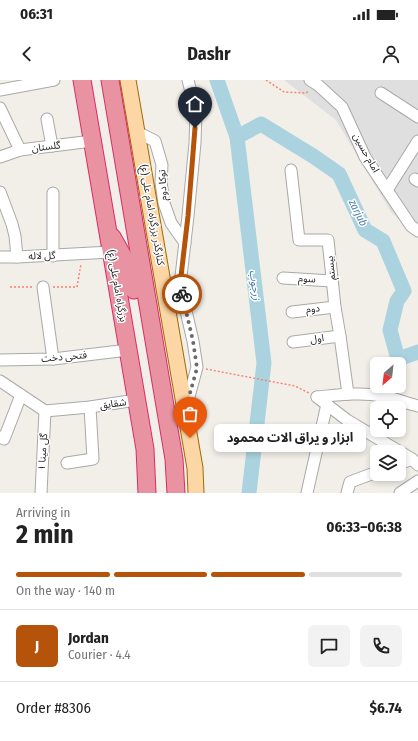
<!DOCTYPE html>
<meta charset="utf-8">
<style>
:root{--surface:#fff;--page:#f2f2f2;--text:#222;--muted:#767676;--line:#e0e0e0;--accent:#b45309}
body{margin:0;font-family:"Fira Sans Condensed","Noto Sans Arabic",sans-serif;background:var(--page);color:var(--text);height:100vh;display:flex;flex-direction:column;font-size:15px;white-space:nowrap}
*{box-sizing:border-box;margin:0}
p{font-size:13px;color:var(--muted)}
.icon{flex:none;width:22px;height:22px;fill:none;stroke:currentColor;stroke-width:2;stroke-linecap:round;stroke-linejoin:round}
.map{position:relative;height:413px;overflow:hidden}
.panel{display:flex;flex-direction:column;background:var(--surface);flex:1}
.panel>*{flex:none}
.needle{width:26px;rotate:208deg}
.controls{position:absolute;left:370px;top:277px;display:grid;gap:8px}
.controls a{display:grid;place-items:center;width:36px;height:36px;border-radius:6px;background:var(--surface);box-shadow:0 2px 6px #0003;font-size:20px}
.pin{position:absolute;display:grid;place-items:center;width:34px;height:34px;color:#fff;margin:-41px -17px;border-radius:50% 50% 50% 0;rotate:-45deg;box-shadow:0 0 4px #0007}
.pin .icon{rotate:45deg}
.courier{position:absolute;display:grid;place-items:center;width:40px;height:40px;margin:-20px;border:3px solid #b45309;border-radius:50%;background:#fff;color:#222;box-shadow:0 1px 5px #0007}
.bubble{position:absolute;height:28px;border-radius:6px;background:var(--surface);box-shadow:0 2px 6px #0003;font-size:13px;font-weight:700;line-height:28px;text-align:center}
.summary em{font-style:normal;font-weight:700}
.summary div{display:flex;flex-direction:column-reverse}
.summary{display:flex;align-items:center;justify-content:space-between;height:68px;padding:0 16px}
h1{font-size:26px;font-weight:700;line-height:30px}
.bar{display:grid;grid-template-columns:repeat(4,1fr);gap:6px 4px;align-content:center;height:48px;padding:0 16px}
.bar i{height:5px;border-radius:3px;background:var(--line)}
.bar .selected{background:var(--accent)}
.bar p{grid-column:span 4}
.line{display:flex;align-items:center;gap:10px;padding:0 16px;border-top:1px solid var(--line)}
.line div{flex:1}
.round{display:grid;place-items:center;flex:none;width:42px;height:42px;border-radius:6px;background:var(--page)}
.status{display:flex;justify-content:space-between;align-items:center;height:28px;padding:0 20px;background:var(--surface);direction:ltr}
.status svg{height:11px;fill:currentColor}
header{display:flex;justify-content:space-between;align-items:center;height:52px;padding:0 16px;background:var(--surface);font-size:18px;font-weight:700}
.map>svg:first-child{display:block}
</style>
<div class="status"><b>06:31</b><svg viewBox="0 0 49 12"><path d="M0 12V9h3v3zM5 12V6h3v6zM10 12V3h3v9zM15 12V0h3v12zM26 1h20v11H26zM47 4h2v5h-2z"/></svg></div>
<header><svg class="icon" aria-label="back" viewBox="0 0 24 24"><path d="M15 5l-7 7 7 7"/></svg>Dashr<svg class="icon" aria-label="person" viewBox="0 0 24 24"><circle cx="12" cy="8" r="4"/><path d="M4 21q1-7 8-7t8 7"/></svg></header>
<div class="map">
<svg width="418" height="413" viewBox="0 0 418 413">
<rect width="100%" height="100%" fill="#f2efe9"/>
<path fill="#e0dfdf" d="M284,0H418V158L391,132L336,40Z"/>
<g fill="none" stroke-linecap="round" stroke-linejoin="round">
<g stroke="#aad3df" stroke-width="15">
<path d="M217,0L237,57L264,283L249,413"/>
<path d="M237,57L261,44L313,76L339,94L365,150L383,161L404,211L397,221L390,250L398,279L418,272"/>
</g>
<g stroke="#a9a9a9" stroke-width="13">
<g id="minor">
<path d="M310,0L318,5L342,27L365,77L411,146L418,151"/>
<path d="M0,10L54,0"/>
<path d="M381,13L418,37"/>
<path d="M0,28L20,70"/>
<path d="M47,39L52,66"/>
<path d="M138,54L143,55L155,61L162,85L161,102L164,123L171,143L185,163"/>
<path d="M0,77L20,70L92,61"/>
<path d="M291,90L299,160H328L335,227L340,256L348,314"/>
<path d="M415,99L418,101"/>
<path d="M387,110L418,61"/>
<path d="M0,112L12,144L15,156L17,177L111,172"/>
<path d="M53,176V113"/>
<path d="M0,177H17"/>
<path d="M283,198L332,201"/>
<path d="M43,207L53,279"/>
<path d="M292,232L335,227"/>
<path d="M293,262L340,256"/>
<path d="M0,280L53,279L128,270"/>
<path d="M0,301L45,331L90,327L136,320"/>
<path d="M317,317L347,340L412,379L418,385"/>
<path d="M317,317C338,315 361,312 382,316C394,318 406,323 418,326"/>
<path d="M185,327L187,324L197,287L193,261L180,205L188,136L195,63L196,32L188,0"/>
<path d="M0,357L4,359L21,315"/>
<path d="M67,383L93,379L90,327"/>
<path d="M399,384L412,379"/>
<path d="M41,413L45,331"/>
<path d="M307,413L327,324"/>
<path d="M347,413L350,402L377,392"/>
<path d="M400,413L418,401"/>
</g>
</g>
<g stroke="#a06b00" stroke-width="17">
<path id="major" d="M128,0L195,388L196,413"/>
</g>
<g stroke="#dc2a67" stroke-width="19">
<g id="highway">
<path d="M82,0L145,369L147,413"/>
<path d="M110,0L174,379L176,413"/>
<path d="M112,157L129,187L134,210"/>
</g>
</g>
<g stroke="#fa8072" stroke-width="1.5" stroke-dasharray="2 2" stroke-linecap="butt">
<path d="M266,0L284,12L306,13L309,11"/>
<path d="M10,207H33"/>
<path d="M53,207H77L81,184"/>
<path d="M206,289L295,306L309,313"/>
</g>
<use href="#minor" stroke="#fff" stroke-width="11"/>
<use href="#major" stroke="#fcd6a4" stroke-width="15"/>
<use href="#highway" stroke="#e892a2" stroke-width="17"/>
</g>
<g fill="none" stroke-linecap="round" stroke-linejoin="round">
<path stroke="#6b6a68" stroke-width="4" stroke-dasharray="0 7.2" d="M182,214L193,261L197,288L187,324L185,327L190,358"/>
<path stroke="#b45309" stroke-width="5" d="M182,214L180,205L188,136L195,48"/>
</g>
<g text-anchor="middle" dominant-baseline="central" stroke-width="3" stroke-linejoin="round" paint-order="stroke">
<g font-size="10" fill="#222" stroke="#fff">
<text transform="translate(46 67) rotate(-7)">گلستان</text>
<text transform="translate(366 73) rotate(61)">امام حسین</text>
<text transform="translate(163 105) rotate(-93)">توکا دوم</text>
<text transform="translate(152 135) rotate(80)">کنارگذر بزرگراه امام علی (ع)</text>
<text transform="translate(42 176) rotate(-2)">گل لاله</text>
<text transform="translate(331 188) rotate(-96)">بیستم</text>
<text transform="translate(307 199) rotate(4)">سوم</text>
<text transform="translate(117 206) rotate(80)">بزرگراه امام علی (ع)</text>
<text transform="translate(313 229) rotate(-7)">دوم</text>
<text transform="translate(317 259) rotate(-8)">اول</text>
<text transform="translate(64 277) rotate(-5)">فتحی دخت</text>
<text transform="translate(113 324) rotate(-8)">شقایق</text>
<text transform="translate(43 372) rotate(-86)">گل مینا ۱</text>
</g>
<g font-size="11" font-style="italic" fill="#4a7aab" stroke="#fff">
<text transform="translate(358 133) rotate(64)">zarjub</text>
<text transform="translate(255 205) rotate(83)">زرجوب</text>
</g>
</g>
</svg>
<div class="controls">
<a><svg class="needle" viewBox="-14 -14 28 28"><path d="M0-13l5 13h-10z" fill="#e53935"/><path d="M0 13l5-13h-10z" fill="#767676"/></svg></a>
<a><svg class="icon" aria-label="locate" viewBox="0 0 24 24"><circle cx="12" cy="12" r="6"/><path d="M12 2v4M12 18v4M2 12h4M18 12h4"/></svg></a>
<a><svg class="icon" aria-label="layers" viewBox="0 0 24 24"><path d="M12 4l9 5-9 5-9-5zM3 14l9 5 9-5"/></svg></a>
</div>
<div class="pin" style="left:190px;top:358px;background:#ea580c"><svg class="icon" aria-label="bag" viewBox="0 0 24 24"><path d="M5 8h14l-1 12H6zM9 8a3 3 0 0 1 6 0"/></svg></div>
<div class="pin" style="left:195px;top:48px;background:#1f2937"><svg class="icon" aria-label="home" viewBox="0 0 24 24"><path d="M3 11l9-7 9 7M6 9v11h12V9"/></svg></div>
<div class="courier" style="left:182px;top:214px"><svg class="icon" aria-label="bike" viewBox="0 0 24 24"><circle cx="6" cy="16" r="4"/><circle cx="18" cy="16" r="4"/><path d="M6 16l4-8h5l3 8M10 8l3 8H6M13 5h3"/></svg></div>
<div class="bubble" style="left:214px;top:344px;width:152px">ابزار و یراق الات محمود</div>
</div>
<section class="panel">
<div class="summary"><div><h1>2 min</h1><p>Arriving in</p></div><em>06:33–06:38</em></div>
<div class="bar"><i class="selected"></i><i class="selected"></i><i class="selected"></i><i></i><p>On the way · 140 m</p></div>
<div class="line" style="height:72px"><b class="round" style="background:var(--accent);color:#fff">J</b><div><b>Jordan</b><p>Courier · 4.4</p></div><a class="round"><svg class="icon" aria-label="chat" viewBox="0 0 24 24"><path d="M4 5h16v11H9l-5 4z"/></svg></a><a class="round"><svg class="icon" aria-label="phone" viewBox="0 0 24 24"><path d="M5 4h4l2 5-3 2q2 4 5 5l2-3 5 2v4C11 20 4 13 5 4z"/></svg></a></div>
<div class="line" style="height:52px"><div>Order #8306</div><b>$6.74</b></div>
</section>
